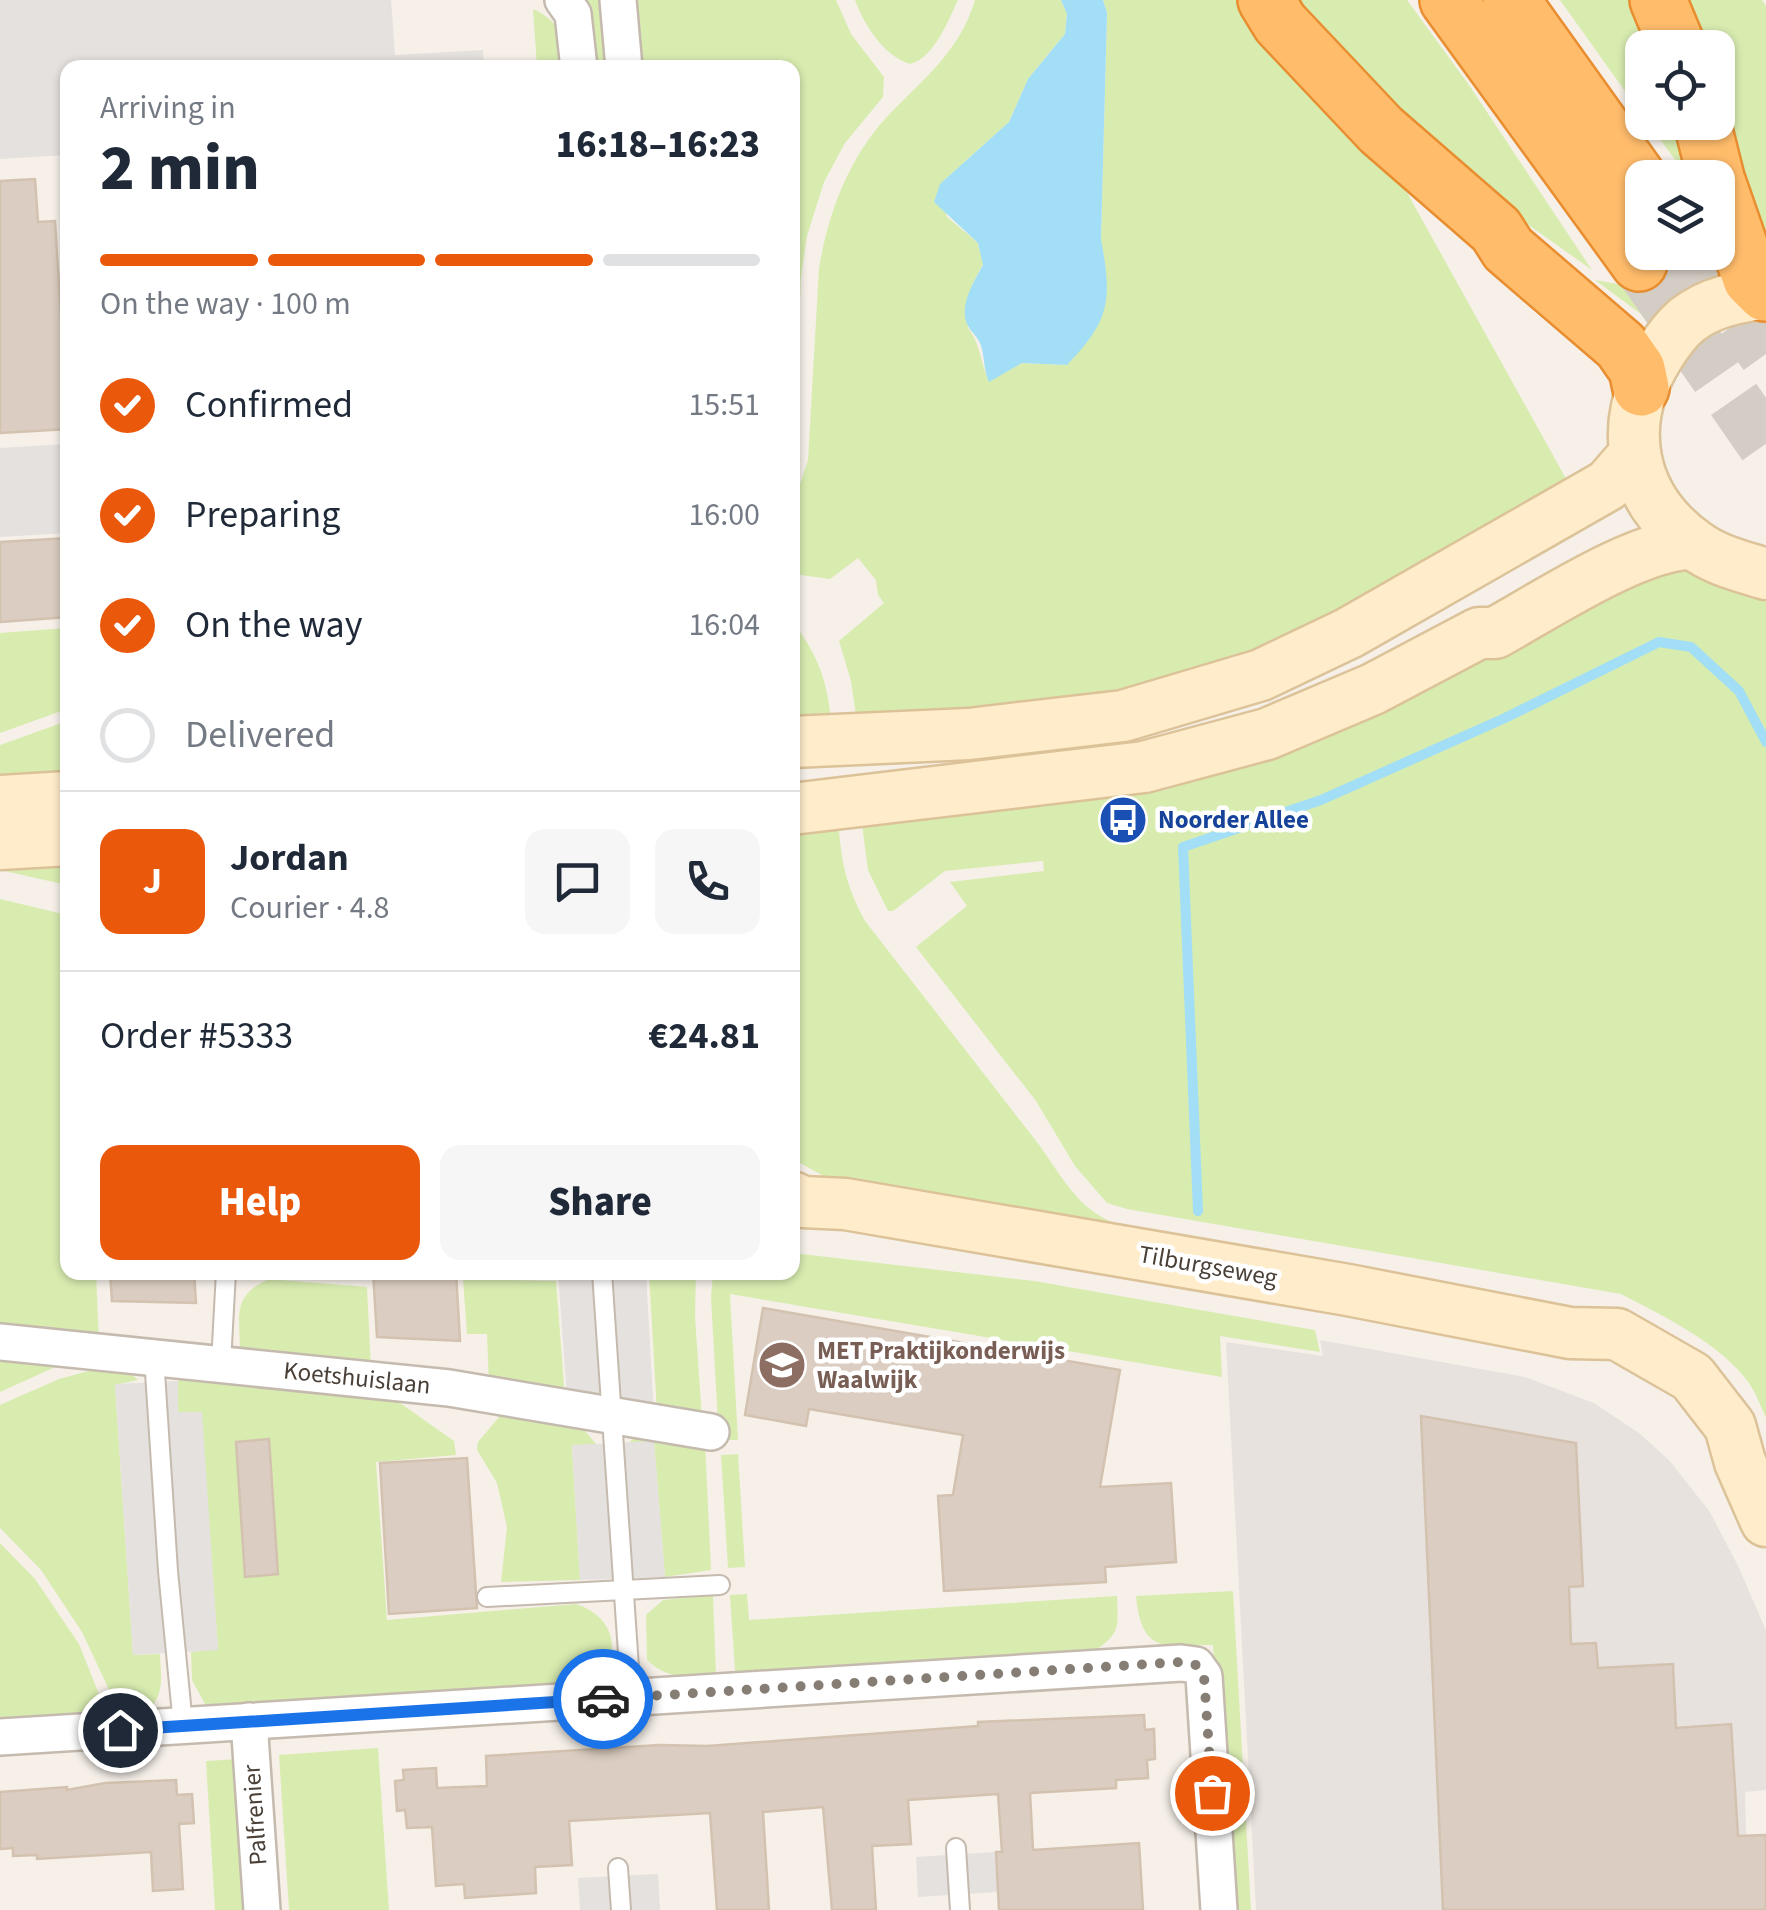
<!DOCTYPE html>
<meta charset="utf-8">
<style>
:root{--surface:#fff;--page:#f6f6f7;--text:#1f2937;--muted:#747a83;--line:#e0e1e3;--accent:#ea580c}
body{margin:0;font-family:"Source Sans 3",sans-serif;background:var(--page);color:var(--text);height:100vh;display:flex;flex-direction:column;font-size:38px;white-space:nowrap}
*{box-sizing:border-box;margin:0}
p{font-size:32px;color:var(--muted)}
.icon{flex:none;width:55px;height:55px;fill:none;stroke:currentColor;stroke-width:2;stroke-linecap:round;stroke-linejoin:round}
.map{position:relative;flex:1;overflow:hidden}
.side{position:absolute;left:60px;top:60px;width:740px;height:1220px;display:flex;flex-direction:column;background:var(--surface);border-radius:20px;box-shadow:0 2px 8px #0004}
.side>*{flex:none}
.fabs{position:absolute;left:1625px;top:30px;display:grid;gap:20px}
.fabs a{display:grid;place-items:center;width:110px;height:110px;border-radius:20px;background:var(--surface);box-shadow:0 2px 8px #0004;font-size:50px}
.pin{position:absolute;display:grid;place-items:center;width:85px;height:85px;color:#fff;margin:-42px;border:5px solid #fff;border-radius:50%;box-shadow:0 2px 10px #0007}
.courier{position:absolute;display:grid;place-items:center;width:100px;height:100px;margin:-50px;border:8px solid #1a73e8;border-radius:50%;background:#fff;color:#222;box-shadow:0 2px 12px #0007}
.overview em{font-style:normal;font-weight:800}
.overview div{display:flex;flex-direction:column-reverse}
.overview{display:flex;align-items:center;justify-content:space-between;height:170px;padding:0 40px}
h1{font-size:65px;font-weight:800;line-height:75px}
.bar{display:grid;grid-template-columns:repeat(4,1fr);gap:15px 10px;align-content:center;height:120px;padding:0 40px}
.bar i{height:12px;border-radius:8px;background:var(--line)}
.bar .on{background:var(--accent)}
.bar p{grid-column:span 4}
.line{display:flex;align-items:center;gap:25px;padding:0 40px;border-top:2px solid var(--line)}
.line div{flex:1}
.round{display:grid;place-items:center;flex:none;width:105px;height:105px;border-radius:20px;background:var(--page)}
ol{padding:0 40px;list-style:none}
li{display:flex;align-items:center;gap:30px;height:110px}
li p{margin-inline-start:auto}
li .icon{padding:10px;border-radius:50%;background:var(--accent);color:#fff;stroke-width:4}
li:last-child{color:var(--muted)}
li i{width:55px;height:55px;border:5px solid var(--line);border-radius:50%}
.primary-button{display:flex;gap:20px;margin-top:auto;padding:20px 40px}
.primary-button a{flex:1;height:115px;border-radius:20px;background:var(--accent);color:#fff;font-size:40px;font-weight:800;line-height:115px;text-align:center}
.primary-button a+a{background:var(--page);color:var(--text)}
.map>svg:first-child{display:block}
</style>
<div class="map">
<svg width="1766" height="1910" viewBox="0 0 1766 1910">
<rect width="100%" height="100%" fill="#f6f0e9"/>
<path fill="#e8e2de" d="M1320,1340L1525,1377L1594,1403L1639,1433L1669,1460L1710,1512L1738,1566L1766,1630V1790L1745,1792L1748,1910H1256L1226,1342L1323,1356Z"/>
<g fill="#d8ecb0">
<path d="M581,0H603L613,67H589Z"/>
<path d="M628,0H836L851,34L884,77L883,97L845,143L824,182L807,236L801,277L793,447L792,68L632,67Z"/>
<path d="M855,0H958C948,21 934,58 910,64C884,56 864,25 855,0Z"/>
<path d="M975,0H1061L1067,14L1065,34L1028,79L1009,122L940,184L947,217L978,243L983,264L972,285L968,328C981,345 980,362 989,381L1022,363L1067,365L1106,271L1101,239L1107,13L1103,0H1244L1395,171L1569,484L1309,637L1145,692L857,722L851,681L839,641L884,603L878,595L876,580L858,558L830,579L793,574V505L808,460L819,268C828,216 845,168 878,127C915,84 957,59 975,0Z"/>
<path d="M1284,0H1407L1469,85L1592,270L1423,150Z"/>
<path d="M1560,0H1639L1657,47L1642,48V115Z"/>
<path d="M1674,0H1762L1766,6V253L1718,122V48L1692,47Z"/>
<path d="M533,9C560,21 566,40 568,67H537Z"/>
<path d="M1648,123H1684L1688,177Z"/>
<path d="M1718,252L1728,278L1657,326L1595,280C1636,288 1671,292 1696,253Z"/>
<path d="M1687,563L1741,583L1766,602V1418C1761,1407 1756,1393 1749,1383C1720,1343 1663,1316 1621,1294L1127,1209L1107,1203L1075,1166L1036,1101L916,947L967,906L950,882L1044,871L1043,861L945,871L893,911H888L868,870L861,817L958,812L1165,790L1235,764L1633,573Z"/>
<path d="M792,621C818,654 828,683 831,723H793Z"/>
<path d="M67,628V709L0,733V633Z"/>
<path d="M67,721V786L0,791V745Z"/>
<path d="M838,818C841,860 845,884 865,921L1040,1146C1063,1179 1083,1217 1125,1226L1124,1236L829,1179L793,1159V820Z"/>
<path d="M67,849V885L0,870V852Z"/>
<path d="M0,899L67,915L68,1272L96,1273L99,1341L0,1335Z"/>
<path d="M793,1253L1034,1281L1315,1330L1320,1352L1220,1336L1222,1377L730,1294L738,1440H719L711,1297L713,1273L792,1272Z"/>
<path d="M649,1273H696L695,1317L702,1419L657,1413Z"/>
<path d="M269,1279L367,1287L371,1369L240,1352C240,1316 231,1296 269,1279Z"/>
<path d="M463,1279L556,1281L565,1398L489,1385L487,1334H467Z"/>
<path d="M0,1354L62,1364L0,1392Z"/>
<path d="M119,1363L138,1380L115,1385L133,1655L160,1654C161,1681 165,1693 146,1714L119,1711L82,1632L41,1570L0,1528V1405L59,1379Z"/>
<path d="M199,1370L386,1393L454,1441L456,1455L376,1462L387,1620L576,1604C623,1619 625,1672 575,1685L221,1708L205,1704L192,1680L191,1652L218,1649L201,1412L178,1413V1381Z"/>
<path d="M505,1410L581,1426L596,1444L572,1446L580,1580L501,1582L507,1527L497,1483L477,1450L478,1442Z"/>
<path d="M639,1432L705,1442L711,1570L665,1577L654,1442L629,1443Z"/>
<path d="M738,1454L745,1567L728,1568L721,1455Z"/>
<path d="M0,1543L35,1579L79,1644L108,1717L0,1723Z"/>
<path d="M1233,1591L1251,1910H1230L1213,1645C1165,1645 1142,1656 1136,1596Z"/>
<path d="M747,1594L749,1620L1117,1596C1118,1628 1121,1633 1093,1652L738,1675L735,1670L730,1595Z"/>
<path d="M713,1595L716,1675C688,1676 669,1681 647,1660L646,1615L663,1600Z"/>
<path d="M378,1748L389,1910H289L279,1755Z"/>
<path d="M239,1759L248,1910H215L206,1761Z"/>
</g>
<g fill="#e4e1de">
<path d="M0,0H391L395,55L483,50L484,67L68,68L67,155L0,159Z"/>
<path d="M67,444V533L0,537V448Z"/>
<path d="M558,1273H646L654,1414L567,1398Z"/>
<path d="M178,1381V1412H202L218,1650L133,1655L115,1384Z"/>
<path d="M654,1441L665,1577L580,1580L572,1445Z"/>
<path d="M995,1852L998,1892L918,1897L916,1857Z"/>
<path d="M658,1874L660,1910H580L578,1878Z"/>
</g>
<path fill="#a2def6" d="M1061,0H1103L1107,13L1101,239C1112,299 1111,320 1067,365L1022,363L989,382C983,369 985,355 980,343C977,336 970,331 967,324C959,305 974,281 983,265L978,243L934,202L940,184L1009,122L1028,79L1065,34L1067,14Z"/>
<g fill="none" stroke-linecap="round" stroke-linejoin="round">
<path stroke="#a2def6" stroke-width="10" d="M1198,1211L1183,847L1321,800L1505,718L1659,642L1691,647L1739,691L1766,742"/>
</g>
<g fill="#dbcdc1" stroke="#d3c2b0" stroke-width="2.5">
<path d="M35,179L38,222L55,221L68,429L0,433V181Z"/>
<path d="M68,538V617L0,622V542Z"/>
<path d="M110,1272H194L196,1303L112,1301Z"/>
<path d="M373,1272H456L460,1341L377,1337Z"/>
<path d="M763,1308L1120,1370L1100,1487L1171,1483L1176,1562L1105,1567L1106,1582L944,1591L938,1496L953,1495L963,1435L809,1409L806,1426L745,1415Z"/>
<path d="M1421,1416L1576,1443L1583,1586L1569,1587L1571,1644L1596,1643L1598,1668L1673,1664L1676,1728L1731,1724L1738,1836L1766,1835V1910H1443Z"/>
<path d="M269,1439L278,1574L245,1577L236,1442Z"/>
<path d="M467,1458L477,1608L389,1614L380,1463Z"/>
<path d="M1144,1715L1145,1730L1154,1729L1155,1759L1147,1760L1148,1778L1116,1780V1788L1030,1793L1033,1850L1139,1843L1143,1910H999L996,1852H1002L998,1794L908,1800L911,1844L872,1846L876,1910H832L823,1807L763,1812L769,1910H717L710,1813L569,1821L572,1865L535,1867L536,1893L465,1898L464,1884L436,1886L432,1827L407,1828L405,1810L397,1811L395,1781L404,1780L403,1770L436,1768L437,1788L487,1786L486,1756L659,1745L707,1746L978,1726V1722Z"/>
<path d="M176,1780L177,1795L192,1794L194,1823L179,1824L183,1889L153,1891L151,1852L37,1859V1855L13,1856V1848L0,1849V1792L67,1787V1790L105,1783Z"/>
</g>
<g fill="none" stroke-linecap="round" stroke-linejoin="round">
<g stroke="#d4cdc5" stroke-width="55" stroke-dasharray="55 28" stroke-linecap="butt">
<path d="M1693,252L1766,354"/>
<path d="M1639,263L1766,446"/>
</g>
<g stroke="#c5baae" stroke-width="22">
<g id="lane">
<path d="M602,1272L631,1697"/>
<path d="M154,1357L168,1571L183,1725"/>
<path d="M221,1363L226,1272"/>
<path d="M487,1597L720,1585"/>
<path d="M956,1848L960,1910"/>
<path d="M618,1868L621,1910"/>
</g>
</g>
<g stroke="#c5baae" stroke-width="40">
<g id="street">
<path d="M563,0L573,14L579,68"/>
<path d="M618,0L624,68"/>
<path d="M0,1342L449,1388L711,1432"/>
<path d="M249,1721L262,1910"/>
<path d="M0,1737L1181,1663L1196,1665L1204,1676L1219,1910"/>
</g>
</g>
<g stroke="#dcc298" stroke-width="55">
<g id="secondary">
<path d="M1766,574C1741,566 1717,561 1695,545C1629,498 1616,424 1658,356C1666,343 1675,330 1687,320C1710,302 1738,297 1766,293"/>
<path d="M792,742L969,734L1123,716L1261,675L1349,633L1608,485L1635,454"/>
<path d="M0,801L68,797"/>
<path d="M792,809L1144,767L1267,734L1373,689L1479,633H1495C1546,605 1639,543 1693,544"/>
<path d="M0,844L68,840"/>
<path d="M792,1197L803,1202L845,1204L1348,1290L1570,1333L1617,1334L1692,1377L1730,1426L1740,1462L1766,1521"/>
</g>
</g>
<g stroke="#e88e30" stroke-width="60">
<g id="highway">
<path d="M1266,0L1280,23L1381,130L1496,230L1508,249L1621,346L1637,369L1641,388"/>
<path d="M1448,0L1639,263"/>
<path d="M1511,0L1642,183"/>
<path d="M1658,0L1678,48"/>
<path d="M1702,122L1716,178"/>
<path d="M1718,184L1751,279L1765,293"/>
</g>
</g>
<use href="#lane" stroke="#fff" stroke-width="18"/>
<use href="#street" stroke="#fff" stroke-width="35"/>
<use href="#secondary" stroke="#ffecca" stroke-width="50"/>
<use href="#highway" stroke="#ffbc6b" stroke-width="55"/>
</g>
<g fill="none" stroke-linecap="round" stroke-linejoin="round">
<path stroke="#867e75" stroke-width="10" stroke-dasharray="0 18" d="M603,1699L1181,1662L1196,1665L1204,1676L1212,1793"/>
<path stroke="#1a73e8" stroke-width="12" d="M120,1730L603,1699"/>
</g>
<defs>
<g id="bus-disc" transform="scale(2.5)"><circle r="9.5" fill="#1a4fb4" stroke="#fff"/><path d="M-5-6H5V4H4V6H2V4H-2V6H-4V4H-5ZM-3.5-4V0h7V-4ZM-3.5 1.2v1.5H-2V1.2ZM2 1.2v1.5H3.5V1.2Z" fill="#fff"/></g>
<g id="university-disc" transform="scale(2.5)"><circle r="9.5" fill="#8d6e63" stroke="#fff"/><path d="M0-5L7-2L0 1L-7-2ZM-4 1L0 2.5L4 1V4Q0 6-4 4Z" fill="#fff"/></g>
</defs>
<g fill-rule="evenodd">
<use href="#bus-disc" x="1123" y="820"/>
<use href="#university-disc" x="782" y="1365"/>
</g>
<g text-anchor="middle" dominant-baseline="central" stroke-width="9" stroke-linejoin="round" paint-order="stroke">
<g font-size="25" font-weight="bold" fill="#164399" stroke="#fff" text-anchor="start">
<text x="1158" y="820">Noorder Allee</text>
</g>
<g font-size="25" fill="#4a4037" stroke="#fff">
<text transform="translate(1208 1266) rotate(10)">Tilburgseweg</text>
<text transform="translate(357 1378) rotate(6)">Koetshuislaan</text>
<text transform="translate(255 1815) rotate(-94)">Palfrenier</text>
</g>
<g font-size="25" font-weight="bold" fill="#785e54" stroke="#fff" text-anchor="start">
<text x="817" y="1351">MET Praktijkonderwijs<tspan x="817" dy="29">Waalwijk</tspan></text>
</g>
</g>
</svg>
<div class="fabs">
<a><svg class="icon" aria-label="locate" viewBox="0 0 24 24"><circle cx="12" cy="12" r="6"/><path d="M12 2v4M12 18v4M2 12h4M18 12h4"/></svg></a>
<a><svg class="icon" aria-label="layers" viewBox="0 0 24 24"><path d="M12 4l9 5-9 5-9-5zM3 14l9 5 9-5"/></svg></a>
</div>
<div class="pin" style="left:1212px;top:1793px;background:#ea580c"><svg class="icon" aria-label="bag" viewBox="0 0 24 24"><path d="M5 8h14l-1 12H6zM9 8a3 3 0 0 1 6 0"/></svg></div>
<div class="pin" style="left:120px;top:1730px;background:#1f2937"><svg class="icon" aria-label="home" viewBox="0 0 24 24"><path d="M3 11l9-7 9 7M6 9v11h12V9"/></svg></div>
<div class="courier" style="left:603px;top:1699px"><svg class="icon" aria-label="car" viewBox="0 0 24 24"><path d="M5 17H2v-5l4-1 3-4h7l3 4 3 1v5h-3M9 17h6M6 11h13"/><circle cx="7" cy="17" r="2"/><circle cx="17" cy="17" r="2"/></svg></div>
<section class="side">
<div class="overview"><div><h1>2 min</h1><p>Arriving in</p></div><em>16:18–16:23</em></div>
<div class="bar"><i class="on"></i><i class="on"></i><i class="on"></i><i></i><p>On the way · 100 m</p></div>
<ol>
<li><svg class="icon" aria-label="check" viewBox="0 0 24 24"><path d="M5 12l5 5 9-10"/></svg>Confirmed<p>15:51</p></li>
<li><svg class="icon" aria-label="check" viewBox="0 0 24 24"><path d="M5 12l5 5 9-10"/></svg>Preparing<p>16:00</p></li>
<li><svg class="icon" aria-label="check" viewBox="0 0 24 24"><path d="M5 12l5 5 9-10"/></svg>On the way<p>16:04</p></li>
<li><i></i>Delivered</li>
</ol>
<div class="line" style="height:180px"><b class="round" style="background:var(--accent);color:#fff">J</b><div><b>Jordan</b><p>Courier · 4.8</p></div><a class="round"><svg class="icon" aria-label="chat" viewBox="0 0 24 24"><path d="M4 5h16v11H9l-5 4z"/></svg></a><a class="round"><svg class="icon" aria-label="phone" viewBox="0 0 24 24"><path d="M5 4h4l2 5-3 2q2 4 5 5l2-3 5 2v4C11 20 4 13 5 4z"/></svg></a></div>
<div class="line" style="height:130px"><div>Order #5333</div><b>€24.81</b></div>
<div class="primary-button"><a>Help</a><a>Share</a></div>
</section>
</div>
